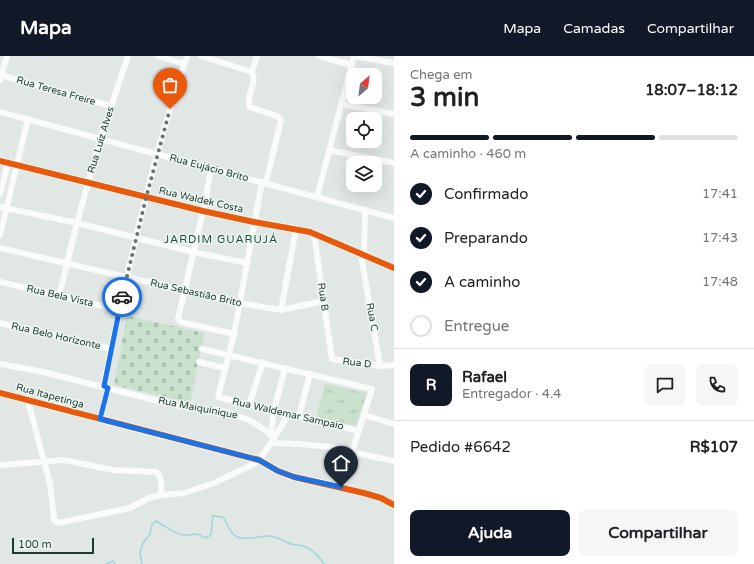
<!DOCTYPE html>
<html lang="pt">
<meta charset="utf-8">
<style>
:root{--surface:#fff;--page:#f6f6f6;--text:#202124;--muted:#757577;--line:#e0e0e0;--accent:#111827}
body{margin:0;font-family:"Varela Round",sans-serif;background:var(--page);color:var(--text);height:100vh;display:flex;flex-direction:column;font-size:15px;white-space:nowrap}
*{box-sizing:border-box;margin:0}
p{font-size:13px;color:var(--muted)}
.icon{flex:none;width:22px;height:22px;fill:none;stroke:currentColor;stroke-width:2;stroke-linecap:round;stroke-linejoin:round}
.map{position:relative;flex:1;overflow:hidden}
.details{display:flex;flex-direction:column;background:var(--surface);width:360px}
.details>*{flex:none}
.needle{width:26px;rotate:28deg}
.fabs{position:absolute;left:346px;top:12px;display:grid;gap:8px}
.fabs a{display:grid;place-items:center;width:36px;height:36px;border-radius:8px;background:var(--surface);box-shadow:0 4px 16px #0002;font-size:20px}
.scale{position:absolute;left:12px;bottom:10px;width:82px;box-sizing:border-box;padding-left:4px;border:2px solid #1f3a2f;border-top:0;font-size:11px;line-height:14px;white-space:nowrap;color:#1f3a2f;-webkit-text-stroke:3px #eef7f2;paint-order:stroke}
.pin{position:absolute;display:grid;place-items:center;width:34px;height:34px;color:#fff;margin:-41px -17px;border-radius:50% 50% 50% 0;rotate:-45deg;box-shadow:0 0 4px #0007}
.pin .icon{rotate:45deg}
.courier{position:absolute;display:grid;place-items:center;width:40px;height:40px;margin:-20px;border:3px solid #1a73e8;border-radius:50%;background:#fff;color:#222;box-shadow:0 1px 5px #0007}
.head em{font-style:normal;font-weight:700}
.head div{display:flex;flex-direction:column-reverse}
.head{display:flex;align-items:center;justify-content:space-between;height:68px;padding:0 16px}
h1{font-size:26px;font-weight:700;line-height:30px}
.bar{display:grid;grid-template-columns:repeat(4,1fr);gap:6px 4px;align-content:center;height:48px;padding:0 16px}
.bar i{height:5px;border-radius:3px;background:var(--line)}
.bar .on{background:var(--accent)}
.bar p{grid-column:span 4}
.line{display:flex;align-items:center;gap:10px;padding:0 16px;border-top:1px solid var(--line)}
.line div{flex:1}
.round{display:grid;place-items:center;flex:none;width:42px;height:42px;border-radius:8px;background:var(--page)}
ol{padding:0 16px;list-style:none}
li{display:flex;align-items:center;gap:12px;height:44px}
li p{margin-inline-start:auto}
li .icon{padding:4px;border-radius:50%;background:var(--accent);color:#fff;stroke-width:4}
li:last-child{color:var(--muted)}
li i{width:22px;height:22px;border:2px solid var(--line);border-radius:50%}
.action{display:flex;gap:8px;margin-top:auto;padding:8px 16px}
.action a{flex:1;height:46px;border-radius:8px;background:var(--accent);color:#fff;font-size:16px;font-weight:700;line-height:46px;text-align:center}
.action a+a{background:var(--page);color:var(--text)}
header{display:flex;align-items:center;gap:24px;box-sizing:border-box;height:56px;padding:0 20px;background:var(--accent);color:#fff}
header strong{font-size:19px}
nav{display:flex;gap:22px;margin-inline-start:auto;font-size:14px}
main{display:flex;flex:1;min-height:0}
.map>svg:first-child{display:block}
</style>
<header>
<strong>Mapa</strong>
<nav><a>Mapa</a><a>Camadas</a><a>Compartilhar</a></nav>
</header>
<main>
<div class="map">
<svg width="394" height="508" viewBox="0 0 394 508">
<defs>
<pattern id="cemetery-stones" width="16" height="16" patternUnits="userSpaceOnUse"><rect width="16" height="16" fill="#c9e1cd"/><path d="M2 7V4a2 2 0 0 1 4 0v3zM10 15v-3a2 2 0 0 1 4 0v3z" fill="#acc2b0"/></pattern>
<pattern id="park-tufts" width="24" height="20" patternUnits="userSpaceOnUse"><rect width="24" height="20" fill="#c9e1cd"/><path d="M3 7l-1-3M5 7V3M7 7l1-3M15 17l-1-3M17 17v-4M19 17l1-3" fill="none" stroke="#acc2b0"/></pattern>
</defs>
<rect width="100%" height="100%" fill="#e1e7e4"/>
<path fill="url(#cemetery-stones)" d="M127,260L204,277L190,347L114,329Z"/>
<path fill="url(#park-tufts)" d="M325,328L367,337L356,370L316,361Z"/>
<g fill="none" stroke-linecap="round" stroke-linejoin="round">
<g stroke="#a0d6d7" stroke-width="1.5">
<path d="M106,508L113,505L115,508"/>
<path d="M142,508L140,497L143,487L150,478L152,469L156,465C164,469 174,478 183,479C193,480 195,475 205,482L211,479L213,460L223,461C228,468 229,477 237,481C247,485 258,480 268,480C277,480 283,485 291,488C295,489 299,489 303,490C312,493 319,500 324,508"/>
</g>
<g stroke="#fafbfb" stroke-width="6">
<path d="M158,0L184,8"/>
<path d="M201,0L252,16L257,0"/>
<path d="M319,0L351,9"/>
<path d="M354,0L394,7"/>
<path d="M252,16C258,27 245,40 250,51L277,60L281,64L266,127"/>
<path d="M0,19L111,50"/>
<path d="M0,24L7,0"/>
<path d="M341,48L394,58"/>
<path d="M0,56L394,162"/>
<path d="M329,94L394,107"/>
<path d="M0,105L203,155L254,166L310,176L394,212"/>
<path d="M211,113L203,155L178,263L181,266L234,278"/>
<path d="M262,126L234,278L218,341L359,375"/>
<path d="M0,138L8,107"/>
<path d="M317,141L354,0"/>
<path d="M0,151L77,167L193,196L247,207"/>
<path d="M314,178L332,303L382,310"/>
<path d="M0,179L28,63"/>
<path d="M0,192L239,247L281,254L323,245"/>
<path d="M361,199L379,304L380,309L383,310L394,309"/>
<path d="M364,200L365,154"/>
<path d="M0,226L119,254"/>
<path d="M59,240L77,167L100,83L128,0"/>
<path d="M281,254L296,173"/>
<path d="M0,267L111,293"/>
<path d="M202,293L372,333L352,396"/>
<path d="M199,306L224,312"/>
<path d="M0,308L43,316L182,351L223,355L249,364L265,374L274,382"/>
<path d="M103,330C127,219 150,108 187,0"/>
<path d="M0,337L259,404L278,415L294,421L364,437L381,442L394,449"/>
<path d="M28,345L50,428L54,462V464L58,467L130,452L149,442L161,439L184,437L214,427L252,409L259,404L271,387L289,358"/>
<path d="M249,349L263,306"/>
<path d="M364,359L394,368"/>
<path d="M299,360L310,318"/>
<path d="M100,363L108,332"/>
<path d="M271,379L274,354L285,312"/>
<path d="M271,387L299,388L330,391L394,405"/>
<path d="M0,409L64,404L113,414L156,416C163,421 161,431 161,439"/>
</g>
<g stroke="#eef7f2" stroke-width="8">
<g id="cycleway">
<path d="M0,105L203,155L254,166L310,176L394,212"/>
<path d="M0,337L259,404L278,415L294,421L364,437L381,442L394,449"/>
</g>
</g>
<use href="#cycleway" stroke="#e8590c" stroke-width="6"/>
</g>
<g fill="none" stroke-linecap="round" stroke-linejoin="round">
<path stroke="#63776e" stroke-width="4" stroke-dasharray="0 7.2" d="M122,241L146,142L170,53"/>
<path stroke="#1a73e8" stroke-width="5" d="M122,241L104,330L108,332L100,363L259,404L278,415L294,421L341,431"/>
</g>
<g text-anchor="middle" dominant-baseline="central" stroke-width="3" stroke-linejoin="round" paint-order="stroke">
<g font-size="10" fill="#1f3a2f" stroke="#eef7f2">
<text transform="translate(56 35) rotate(16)">Rua Teresa Freire</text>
<text transform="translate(101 84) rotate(-73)">Rua Luiz Alves</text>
<text transform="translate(209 112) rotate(15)">Rua Eujácio Brito</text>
<text transform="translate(201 144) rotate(13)">Rua Waldek Costa</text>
<text transform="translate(196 237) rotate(13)">Rua Sebastião Brito</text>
<text transform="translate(60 240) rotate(13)">Rua Bela Vista</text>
<text transform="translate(323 241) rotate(82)">Rua B</text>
<text transform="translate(372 261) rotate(80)">Rua C</text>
<text transform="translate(56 280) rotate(13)">Rua Belo Horizonte</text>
<text transform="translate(357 307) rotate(7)">Rua D</text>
<text transform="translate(50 340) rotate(15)">Rua Itapetinga</text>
<text transform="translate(198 352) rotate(11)">Rua Maiquinique</text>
<text transform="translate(288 358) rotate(13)">Rua Waldemar Sampaio</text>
</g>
<g font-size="11" letter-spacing="1" fill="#1b4c3a" stroke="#eef7f2">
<text x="221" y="183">JARDIM GUARUJÁ</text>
</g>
</g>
</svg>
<div class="fabs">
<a><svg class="needle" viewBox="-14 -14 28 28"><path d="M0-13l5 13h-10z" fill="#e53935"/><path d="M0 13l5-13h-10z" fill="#757577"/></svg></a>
<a><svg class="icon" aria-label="locate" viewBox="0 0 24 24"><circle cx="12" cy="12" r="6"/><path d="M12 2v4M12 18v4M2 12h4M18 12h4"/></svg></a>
<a><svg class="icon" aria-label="layers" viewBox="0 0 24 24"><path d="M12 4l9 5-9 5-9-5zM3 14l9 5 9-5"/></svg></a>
</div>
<div class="scale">100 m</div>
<div class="pin" style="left:170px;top:53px;background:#ea580c"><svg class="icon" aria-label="bag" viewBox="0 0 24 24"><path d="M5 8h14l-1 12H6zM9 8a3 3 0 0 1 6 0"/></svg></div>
<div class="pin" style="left:341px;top:431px;background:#1f2937"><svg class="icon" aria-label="home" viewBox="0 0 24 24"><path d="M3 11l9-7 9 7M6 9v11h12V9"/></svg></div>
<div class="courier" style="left:122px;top:241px"><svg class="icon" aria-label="car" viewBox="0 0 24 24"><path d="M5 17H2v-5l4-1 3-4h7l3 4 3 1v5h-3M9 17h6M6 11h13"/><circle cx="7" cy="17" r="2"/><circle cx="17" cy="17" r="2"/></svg></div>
</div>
<section class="details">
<div class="head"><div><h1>3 min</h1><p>Chega em</p></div><em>18:07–18:12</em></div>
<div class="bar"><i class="on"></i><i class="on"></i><i class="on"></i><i></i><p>A caminho · 460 m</p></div>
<ol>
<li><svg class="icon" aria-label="check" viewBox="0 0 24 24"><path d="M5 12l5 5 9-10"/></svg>Confirmado<p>17:41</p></li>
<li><svg class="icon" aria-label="check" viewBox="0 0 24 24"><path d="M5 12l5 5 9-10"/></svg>Preparando<p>17:43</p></li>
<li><svg class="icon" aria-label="check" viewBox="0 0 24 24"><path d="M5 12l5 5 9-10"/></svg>A caminho<p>17:48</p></li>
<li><i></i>Entregue</li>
</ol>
<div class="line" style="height:72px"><b class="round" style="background:var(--accent);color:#fff">R</b><div><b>Rafael</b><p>Entregador · 4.4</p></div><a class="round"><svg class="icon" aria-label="chat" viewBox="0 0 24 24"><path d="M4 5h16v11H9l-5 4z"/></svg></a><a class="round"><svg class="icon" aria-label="phone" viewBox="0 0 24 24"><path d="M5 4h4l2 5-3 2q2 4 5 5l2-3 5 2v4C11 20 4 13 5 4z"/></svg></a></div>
<div class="line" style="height:52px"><div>Pedido #6642</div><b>R$107</b></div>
<div class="action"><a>Ajuda</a><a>Compartilhar</a></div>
</section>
</main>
